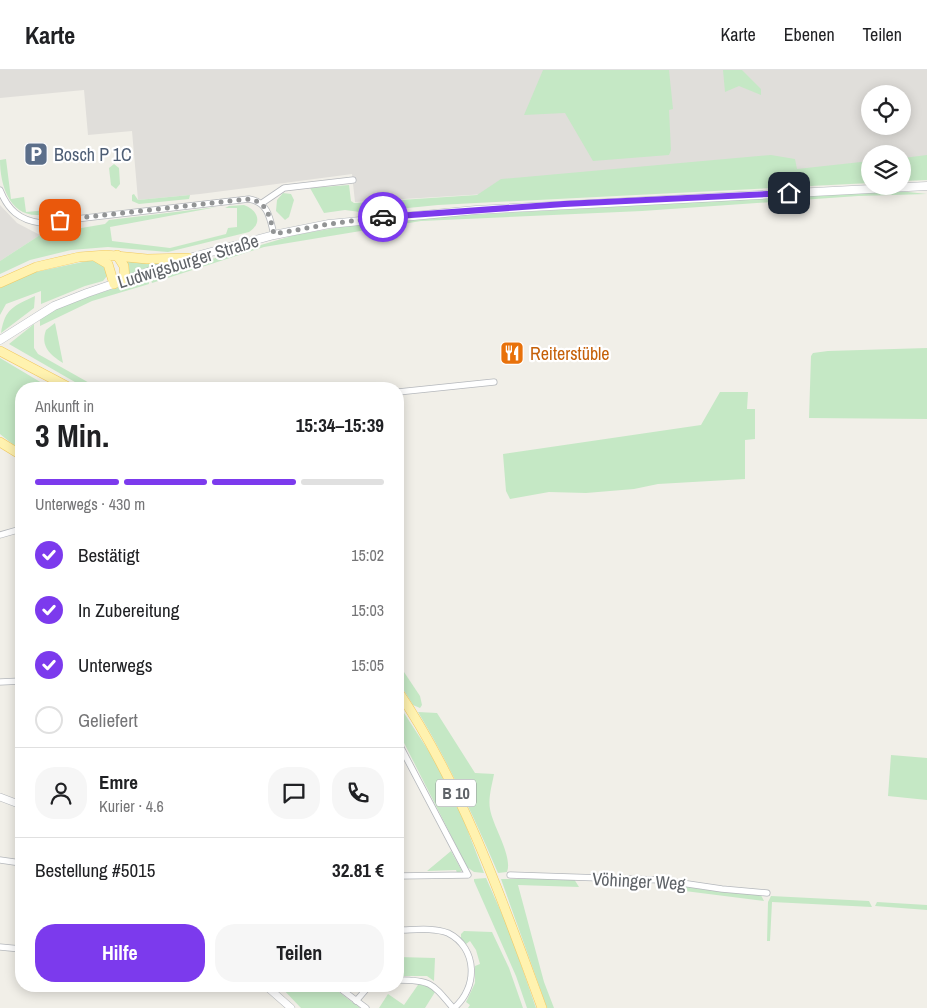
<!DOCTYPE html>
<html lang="de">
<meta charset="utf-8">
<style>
:root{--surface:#fff;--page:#f6f6f6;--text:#202124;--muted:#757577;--line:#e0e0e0;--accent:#7c3aed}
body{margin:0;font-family:"Archivo Narrow",sans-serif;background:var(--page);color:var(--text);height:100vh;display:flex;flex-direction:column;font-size:19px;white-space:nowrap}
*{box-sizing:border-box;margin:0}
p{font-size:16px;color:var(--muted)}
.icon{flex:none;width:28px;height:28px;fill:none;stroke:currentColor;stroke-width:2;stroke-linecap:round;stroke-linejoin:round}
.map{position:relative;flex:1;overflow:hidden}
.side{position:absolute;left:15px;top:312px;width:389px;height:610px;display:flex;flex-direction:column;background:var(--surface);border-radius:20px;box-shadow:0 2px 12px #0003}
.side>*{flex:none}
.controls{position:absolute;left:861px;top:15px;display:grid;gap:10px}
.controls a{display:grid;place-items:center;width:50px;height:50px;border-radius:50%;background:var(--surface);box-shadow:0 2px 12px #0003;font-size:25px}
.pin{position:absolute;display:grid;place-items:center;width:42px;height:42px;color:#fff;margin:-21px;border-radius:10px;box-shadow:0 2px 8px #0006}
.courier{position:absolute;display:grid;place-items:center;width:50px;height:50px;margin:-25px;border:4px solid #7c3aed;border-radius:50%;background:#fff;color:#222;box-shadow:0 1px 6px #0007}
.overview em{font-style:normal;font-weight:800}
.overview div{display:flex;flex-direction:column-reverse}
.overview{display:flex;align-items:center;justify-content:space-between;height:85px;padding:0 20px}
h1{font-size:32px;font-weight:800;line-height:38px}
.bar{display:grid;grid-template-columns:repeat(4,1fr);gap:8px 5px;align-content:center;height:60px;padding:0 20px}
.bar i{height:6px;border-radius:4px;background:var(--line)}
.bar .on{background:var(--accent)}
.bar p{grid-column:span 4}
.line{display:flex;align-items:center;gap:12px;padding:0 20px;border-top:1px solid var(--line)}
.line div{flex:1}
.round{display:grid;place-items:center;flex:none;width:52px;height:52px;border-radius:20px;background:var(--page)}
ol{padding:0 20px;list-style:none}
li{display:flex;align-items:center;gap:15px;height:55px}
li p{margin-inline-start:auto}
li .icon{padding:5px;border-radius:50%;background:var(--accent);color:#fff;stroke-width:4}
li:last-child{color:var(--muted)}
li i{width:28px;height:28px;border:2px solid var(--line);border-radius:50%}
.button{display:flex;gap:10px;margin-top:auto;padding:10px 20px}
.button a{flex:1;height:58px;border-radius:20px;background:var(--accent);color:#fff;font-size:20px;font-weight:800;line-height:58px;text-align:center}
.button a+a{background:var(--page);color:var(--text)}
header{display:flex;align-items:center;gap:30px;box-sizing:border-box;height:70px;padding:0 25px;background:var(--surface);border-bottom:1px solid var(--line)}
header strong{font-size:24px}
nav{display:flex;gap:28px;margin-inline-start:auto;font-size:18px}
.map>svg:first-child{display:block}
</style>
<header>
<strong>Karte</strong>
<nav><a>Karte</a><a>Ebenen</a><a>Teilen</a></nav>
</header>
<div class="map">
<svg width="927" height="938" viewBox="0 0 927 938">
<rect width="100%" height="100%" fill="#f1efe8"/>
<g fill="#e0deda" fill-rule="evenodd">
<path d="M0,0H927V101L903,102L902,84H870V104L600,117L355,132L352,104L200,124L138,130L132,61L88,65L84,20L0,28ZM870,24H902V56H870Z"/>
<path d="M0,135L17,153L40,165L0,191Z"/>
</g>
<g fill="#c5e8c5">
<path d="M543,0H669L673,39L669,40L671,80L669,85L593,91L565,43L524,45Z"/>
<path d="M723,0H742L761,19V25L739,16L725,22Z"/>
<path d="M771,85L795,89L797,99L870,91V113L438,135L368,142L361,137L367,143L345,140L324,143L310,118L349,115L351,131L354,133L477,125L501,109Z"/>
<path d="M927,85V110L903,111V88Z"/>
<path d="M6,89L11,129L24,127L26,142L58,139V142C51,145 46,145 38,145C9,146 0,114 0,90Z"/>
<path d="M114,94L119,98L120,114L116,119L111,115L109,98Z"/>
<path d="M899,121L927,124L858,126L642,141L421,151L264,177L152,213L150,207L295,165L380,150Z"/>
<path d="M283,123L291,124L294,130L289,147L285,150L276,141L277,130Z"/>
<path d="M134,124L138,130L190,125L189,129L139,134L132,131V125Z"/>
<path d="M244,135C258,140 263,153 249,162L168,182L108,177L71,180L30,190L0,204V191L40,165L105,154L109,150L217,137L110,157L112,171L170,178L226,164L228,158L237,157V138H225L229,136Z"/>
<path d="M189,188L125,210L121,190Z"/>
<path d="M92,190L105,194L107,206L103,211L85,216L41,234V221L6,234L0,245V218L31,203Z"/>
<path d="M148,208L149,214L92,231L40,256V248L71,232Z"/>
<path d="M35,226L34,238L1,263C5,238 14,236 35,226Z"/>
<path d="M55,253L63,293C50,285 40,276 46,260Z"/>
<path d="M34,254V278L38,284L100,319H87L9,274Z"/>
<path d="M927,278V349L809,348L811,286L813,283L828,281Z"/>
<path d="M0,288L52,319H21V381L0,364Z"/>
<path d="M720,322H748L747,339H755V369L745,370V409L658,414L634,419L586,423L549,422L510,429L506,421L503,384L701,355Z"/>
<path d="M398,593L420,626L422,635L420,638L413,635L398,611Z"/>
<path d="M398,642L404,643L432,686L459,738L484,803L474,802L467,797L398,661Z"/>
<path d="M418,642L437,643L475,703L494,704C492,715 488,728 490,739C493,757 513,786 507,802L498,803C475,749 448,692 418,642Z"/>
<path d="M891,685L927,688V730L888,726Z"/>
<path d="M451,781L462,801L457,803L456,800L427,801Z"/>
<path d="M486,808L509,860L536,938H527L516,906L474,811V809Z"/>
<path d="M501,809H574L579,817L518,815L544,912L554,938H547Z"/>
<path d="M678,814L717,821L761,825L764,831L677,820Z"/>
<path d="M771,826L869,831L872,837L772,832L770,871H767L768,832Z"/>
<path d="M877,832L927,835V840L875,836Z"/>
<path d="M464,861L492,862L509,898L523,938H468L470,935L466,932L475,913V896L480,894L476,880L470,871L466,874L461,868V864Z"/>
<path d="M398,887L435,888L434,911L427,906H398Z"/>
<path d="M420,912L428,915L435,922L425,938H379L388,924L404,935Z"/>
<path d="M280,916H331L360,938H301Z"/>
</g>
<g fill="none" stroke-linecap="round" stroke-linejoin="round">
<g stroke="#b5b8bc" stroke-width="7">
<g id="minor">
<path d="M0,120C8,140 19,150 41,153L249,129C268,132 270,148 274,165"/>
<path d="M262,133L284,118L353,110"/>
<path d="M398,322L494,312"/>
<path d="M0,465L21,459"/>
<path d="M0,612L21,611"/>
<path d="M398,672L468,805L398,806"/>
<path d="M0,790L21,793"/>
<path d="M510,805L661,810L722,819L767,823"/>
<path d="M398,860C413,860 433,857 448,863C478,878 478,918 454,938"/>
<path d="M0,877L21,879"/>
<path d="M398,910C431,910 432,913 453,938"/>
<path d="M337,916L366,938"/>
<path d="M356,931L369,916"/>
</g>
</g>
<g stroke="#b5b8bc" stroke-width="8">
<g id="tertiary">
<path d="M0,727L21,735"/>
<path d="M266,916L291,938"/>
</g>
</g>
<g stroke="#b6babf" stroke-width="9">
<path id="secondary" d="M0,270L54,236L87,223L189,188L274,165L329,154L476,140L927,116"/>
</g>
<g stroke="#f2c960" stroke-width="10">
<g id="primary">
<path d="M117,185L124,196L125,210"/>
<path d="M96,187L108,194L114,214"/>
<path d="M0,213L36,197L79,187L106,185L147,189L189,188"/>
<path d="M0,281L72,319"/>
<path d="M0,372L21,385"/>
<path d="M398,621C463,718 502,829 542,938"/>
</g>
</g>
<use href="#minor" stroke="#fff" stroke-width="5.5"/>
<use href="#tertiary" stroke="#fff" stroke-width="7"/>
<use href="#secondary" stroke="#fff" stroke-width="8"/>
<use href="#primary" stroke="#fff2af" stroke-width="9"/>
</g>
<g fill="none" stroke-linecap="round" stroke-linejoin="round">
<path stroke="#929495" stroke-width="5" stroke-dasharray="0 9" d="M60,150L249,129C268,132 270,148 274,164L329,154L383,147"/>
<path stroke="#7c3aed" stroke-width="6" d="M383,147L564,134L789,123"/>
</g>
<defs>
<g id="parking-square" transform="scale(1.25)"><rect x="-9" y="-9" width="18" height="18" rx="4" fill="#5c6f8a" stroke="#fff"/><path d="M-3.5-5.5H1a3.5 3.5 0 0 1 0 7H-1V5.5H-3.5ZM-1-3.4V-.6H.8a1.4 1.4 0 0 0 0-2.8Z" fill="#fff"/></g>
<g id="restaurant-square" transform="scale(1.25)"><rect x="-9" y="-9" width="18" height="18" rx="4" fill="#e8710a" stroke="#fff"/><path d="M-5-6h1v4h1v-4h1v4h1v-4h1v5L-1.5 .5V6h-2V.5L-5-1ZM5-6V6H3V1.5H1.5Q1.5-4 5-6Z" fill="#fff"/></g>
</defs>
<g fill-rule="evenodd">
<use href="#parking-square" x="36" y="84"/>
<use href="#restaurant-square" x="512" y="283"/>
</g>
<g text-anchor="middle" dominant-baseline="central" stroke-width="4.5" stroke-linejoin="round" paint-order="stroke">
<rect fill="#fff" stroke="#8f9295" stroke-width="1" x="436" y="709.5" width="40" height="27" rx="4"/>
<g font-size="16" font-weight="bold" fill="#5f6368">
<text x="456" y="723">B 10</text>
</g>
<g font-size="18" fill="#4e5e75" stroke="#fff" text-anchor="start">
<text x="54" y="84">Bosch P 1C</text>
</g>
<g font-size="18" fill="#5f6368" stroke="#fff">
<text transform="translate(188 191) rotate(-17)">Ludwigsburger Straße</text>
<text transform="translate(639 811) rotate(3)">Vöhinger Weg</text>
</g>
<g font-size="18" fill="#c56008" stroke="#fff" text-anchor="start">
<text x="530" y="283">Reiterstüble</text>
</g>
</g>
</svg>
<div class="controls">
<a><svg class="icon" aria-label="locate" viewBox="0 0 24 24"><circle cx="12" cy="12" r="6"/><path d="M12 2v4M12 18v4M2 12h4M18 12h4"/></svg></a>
<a><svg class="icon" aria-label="layers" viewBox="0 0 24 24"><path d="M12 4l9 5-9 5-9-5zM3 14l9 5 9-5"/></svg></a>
</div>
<div class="pin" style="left:60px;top:150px;background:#ea580c"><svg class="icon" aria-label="bag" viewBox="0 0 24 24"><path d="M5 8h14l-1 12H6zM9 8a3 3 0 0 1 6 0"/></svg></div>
<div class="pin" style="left:789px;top:123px;background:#1f2937"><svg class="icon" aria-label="home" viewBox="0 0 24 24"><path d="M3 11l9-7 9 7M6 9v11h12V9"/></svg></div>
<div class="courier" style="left:383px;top:147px"><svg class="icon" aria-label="car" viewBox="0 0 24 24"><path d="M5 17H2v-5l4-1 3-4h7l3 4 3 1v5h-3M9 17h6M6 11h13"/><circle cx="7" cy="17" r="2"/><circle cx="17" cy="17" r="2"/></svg></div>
<section class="side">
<div class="overview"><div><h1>3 Min.</h1><p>Ankunft in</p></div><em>15:34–15:39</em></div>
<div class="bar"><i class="on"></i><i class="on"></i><i class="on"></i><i></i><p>Unterwegs · 430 m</p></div>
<ol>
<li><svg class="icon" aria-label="check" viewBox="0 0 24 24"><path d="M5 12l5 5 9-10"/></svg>Bestätigt<p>15:02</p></li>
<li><svg class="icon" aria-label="check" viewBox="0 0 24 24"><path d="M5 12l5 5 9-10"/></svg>In Zubereitung<p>15:03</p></li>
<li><svg class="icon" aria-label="check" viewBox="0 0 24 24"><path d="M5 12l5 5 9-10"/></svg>Unterwegs<p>15:05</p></li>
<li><i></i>Geliefert</li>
</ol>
<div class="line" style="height:90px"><a class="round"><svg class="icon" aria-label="person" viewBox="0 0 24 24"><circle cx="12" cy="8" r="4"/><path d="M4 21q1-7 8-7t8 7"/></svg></a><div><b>Emre</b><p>Kurier · 4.6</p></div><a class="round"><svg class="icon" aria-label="chat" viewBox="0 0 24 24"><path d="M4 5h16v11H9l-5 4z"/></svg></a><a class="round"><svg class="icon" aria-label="phone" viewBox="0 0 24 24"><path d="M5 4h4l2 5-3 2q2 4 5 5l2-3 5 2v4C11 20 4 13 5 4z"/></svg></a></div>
<div class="line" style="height:65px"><div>Bestellung #5015</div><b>32.81 €</b></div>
<div class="button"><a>Hilfe</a><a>Teilen</a></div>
</section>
</div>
